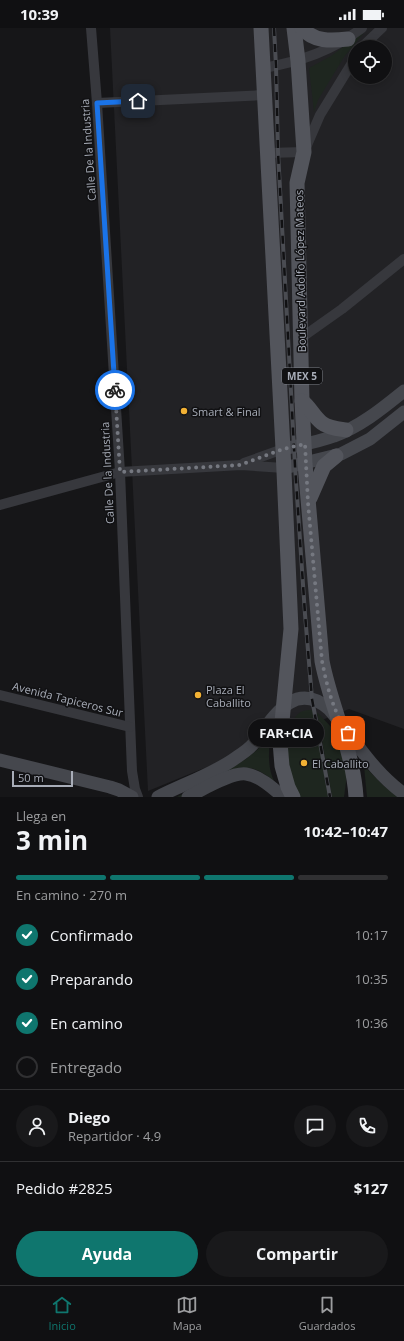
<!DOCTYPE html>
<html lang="es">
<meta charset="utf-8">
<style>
:root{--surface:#101012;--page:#19191b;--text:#f1f3f6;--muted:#9c9d9f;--line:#303032;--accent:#0f766e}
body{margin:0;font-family:"Open Sans",sans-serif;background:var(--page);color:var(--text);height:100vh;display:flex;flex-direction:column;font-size:15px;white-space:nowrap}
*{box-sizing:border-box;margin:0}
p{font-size:13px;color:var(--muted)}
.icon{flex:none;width:22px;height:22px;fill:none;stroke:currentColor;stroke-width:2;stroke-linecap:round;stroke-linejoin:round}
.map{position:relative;height:769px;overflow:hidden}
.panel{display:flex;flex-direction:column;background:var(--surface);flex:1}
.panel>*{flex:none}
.tools{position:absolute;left:348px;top:12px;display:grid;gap:8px}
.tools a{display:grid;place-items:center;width:44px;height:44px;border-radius:50%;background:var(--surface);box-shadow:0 2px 10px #0003,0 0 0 1px var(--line);font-size:20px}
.scale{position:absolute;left:12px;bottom:10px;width:61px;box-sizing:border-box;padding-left:4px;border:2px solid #a8adb8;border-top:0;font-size:11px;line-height:14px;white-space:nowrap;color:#a8adb8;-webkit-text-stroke:3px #111113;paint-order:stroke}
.pin{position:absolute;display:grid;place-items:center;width:34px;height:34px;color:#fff;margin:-17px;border-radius:8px;box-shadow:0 2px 6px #0006}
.courier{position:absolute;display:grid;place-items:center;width:40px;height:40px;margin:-20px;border:3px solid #1a73e8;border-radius:50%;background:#fff;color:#222;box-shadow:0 1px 5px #0007}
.bubble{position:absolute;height:28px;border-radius:14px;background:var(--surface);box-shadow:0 2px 10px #0003,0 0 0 1px var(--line);font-size:13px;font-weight:700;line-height:28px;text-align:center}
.summary em{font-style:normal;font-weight:700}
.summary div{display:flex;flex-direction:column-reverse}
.summary{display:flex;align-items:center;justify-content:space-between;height:68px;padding:0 16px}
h1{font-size:26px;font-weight:700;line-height:30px}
.bar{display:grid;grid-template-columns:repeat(4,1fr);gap:6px 4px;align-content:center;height:48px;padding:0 16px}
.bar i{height:5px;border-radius:3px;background:var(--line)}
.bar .on{background:var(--accent)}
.bar p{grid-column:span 4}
.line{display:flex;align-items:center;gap:10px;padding:0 16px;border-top:1px solid var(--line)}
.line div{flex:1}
.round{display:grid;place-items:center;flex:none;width:42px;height:42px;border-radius:21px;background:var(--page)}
ol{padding:0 16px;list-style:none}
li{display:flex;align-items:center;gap:12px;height:44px}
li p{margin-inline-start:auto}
li .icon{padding:4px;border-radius:50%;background:var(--accent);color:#fff;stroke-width:4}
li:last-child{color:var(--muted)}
li i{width:22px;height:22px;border:2px solid var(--line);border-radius:50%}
.action{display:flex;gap:8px;margin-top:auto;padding:8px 16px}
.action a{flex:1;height:46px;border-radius:24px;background:var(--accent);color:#fff;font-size:16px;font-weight:700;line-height:46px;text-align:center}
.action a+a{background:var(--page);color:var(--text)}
.status{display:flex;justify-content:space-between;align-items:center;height:28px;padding:0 20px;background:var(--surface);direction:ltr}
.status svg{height:11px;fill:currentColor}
.tabs{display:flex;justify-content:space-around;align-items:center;height:56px;border-top:1px solid var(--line);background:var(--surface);font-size:11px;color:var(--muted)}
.tabs a{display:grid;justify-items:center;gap:2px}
.tabs .on{color:var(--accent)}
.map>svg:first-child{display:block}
</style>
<div class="status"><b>10:39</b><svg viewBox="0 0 49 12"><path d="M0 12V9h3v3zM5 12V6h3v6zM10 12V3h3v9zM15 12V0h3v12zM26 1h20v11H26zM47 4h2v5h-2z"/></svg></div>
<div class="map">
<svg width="404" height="769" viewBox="0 0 404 769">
<rect width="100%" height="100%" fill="#161618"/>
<path fill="#222225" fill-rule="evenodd" d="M110,0H404V701L349,681L148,763ZM355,19H385V49H355Z"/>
<g fill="#1e261f">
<path d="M367,1L344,29L318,72L314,84L309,40L331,28Z"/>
<path d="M309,682H313L328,769H298C296,760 291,751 290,743C287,727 285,697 298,686C301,683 305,682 309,682Z"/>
<path d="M317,684L332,700L338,711L347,747L344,769H332Z"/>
<path d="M270,708C269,723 267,738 274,753C266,747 259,741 249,740C233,738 196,761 181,769H177L246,731L257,722Z"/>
<path d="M364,738L385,759L399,769H367Z"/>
</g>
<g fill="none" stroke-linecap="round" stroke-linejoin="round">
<g stroke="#37383d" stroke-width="10">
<path d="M91,0L97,75L120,444L132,743L135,761L138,769"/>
<path d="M362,19L382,0"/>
<path d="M264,40C301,33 332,23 362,0"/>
<path d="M97,75L265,67"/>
<path d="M268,125L304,124L320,87L355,30"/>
<path d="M301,310L342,281L404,231"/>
<path d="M244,435L283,421"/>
<path d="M0,477L120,444L241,437L284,440"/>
<path d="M0,667L130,699"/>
</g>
<g stroke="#45474d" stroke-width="13">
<path d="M283,421C300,417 318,414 334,408C360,399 383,380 404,363"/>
<path d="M284,440L341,426L370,411L404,384"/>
<path d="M0,732L110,759L119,762L132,769"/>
<path d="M158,769C183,756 214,746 237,729C243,725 250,720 254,715C273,690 294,651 329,681C355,711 371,742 404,766"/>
<path d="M188,769C202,762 231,744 246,746C260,748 273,760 283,769"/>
</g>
<g stroke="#53555c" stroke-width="15">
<path d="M261,0L283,421L291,601L280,714L282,738L288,759L293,769"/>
<path d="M294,0L298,33L304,124L297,155L302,373L305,436L322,633C331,680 353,721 356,769"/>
<path d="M302,0C314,14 331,13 348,11"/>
<path d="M302,373C310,379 314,389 322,395C328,400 339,401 346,402"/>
<path d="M310,470L324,438L336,428"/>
</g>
<g stroke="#4a4c52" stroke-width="4">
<path id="rail" d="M274,0L276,38L278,124L295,438L305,586L312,671L330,769"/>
</g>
<use href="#rail" stroke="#111113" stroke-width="2.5" stroke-dasharray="8" stroke-linecap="butt"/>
</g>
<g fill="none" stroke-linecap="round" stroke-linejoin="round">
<path stroke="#757880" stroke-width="4" stroke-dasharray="0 7.2" d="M115,362L120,444L240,437L283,421L305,416L308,475L322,633C327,658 333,684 348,705"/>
<path stroke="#1a73e8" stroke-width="5" d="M115,362L97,75L138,73"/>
</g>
<g fill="#f2b134" stroke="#111113" stroke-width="1.5">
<circle cx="184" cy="383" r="4"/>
<circle cx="198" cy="667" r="4"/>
<circle cx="304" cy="735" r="4"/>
</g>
<g text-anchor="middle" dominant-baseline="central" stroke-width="3" stroke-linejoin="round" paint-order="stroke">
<rect fill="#111113" stroke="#7b7e86" stroke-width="1" x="282" y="340" width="40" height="16" rx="3"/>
<g font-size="10" font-weight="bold" fill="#a8adb8">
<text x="302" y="348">MEX 5</text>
</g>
<g font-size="11" fill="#a8adb8" stroke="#111113">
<text transform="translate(88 122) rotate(-94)">Calle De la Industria</text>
<text transform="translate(300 243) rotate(-91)">Boulevard Adolfo López Mateos</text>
<text transform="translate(107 445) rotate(-93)">Calle De la Industria</text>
<text transform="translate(68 671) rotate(14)">Avenida Tapiceros Sur</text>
</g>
<g font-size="11" fill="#a8adb8" stroke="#111113" text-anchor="start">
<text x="192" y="383">Smart &amp; Final</text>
<text x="206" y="661">Plaza El<tspan x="206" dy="13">Caballito</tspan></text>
<text x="312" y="735">El Caballito</text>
</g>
</g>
</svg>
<div class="tools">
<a><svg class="icon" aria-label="locate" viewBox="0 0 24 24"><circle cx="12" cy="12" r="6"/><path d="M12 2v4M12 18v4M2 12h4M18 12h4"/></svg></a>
</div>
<div class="scale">50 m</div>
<div class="pin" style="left:348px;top:705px;background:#ea580c"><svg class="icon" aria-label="bag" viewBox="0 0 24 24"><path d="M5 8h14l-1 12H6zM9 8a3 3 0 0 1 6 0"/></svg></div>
<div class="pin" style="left:138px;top:73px;background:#1f2937"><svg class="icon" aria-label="home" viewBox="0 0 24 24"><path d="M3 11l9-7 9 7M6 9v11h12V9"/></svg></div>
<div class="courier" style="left:115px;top:362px"><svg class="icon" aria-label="bike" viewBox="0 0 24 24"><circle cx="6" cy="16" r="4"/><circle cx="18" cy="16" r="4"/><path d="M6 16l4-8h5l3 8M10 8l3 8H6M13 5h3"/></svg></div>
<div class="bubble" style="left:248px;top:691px;width:76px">FAR+CIA</div>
</div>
<section class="panel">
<div class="summary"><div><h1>3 min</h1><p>Llega en</p></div><em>10:42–10:47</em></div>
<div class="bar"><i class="on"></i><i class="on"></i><i class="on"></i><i></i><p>En camino · 270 m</p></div>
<ol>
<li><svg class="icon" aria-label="check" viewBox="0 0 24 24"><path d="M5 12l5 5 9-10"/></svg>Confirmado<p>10:17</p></li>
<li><svg class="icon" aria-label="check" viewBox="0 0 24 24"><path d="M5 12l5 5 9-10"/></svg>Preparando<p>10:35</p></li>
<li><svg class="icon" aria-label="check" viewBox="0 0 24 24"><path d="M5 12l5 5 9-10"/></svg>En camino<p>10:36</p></li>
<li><i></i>Entregado</li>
</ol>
<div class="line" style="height:72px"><a class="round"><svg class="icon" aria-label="person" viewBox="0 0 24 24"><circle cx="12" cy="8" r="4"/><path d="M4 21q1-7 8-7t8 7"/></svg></a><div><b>Diego</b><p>Repartidor · 4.9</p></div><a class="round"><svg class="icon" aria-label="chat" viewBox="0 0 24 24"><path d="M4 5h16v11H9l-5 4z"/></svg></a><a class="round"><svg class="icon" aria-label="phone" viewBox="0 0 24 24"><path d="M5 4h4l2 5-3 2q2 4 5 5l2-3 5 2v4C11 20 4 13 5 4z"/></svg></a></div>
<div class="line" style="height:52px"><div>Pedido #2825</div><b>$127</b></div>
<div class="action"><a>Ayuda</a><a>Compartir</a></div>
</section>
<nav class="tabs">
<a class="on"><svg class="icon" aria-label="home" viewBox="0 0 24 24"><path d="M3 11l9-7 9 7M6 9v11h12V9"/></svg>Inicio</a>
<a><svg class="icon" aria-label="map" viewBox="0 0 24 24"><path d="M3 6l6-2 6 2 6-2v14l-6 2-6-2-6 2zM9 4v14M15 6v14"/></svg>Mapa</a>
<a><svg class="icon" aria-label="saved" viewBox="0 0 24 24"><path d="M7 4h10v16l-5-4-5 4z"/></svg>Guardados</a>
</nav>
